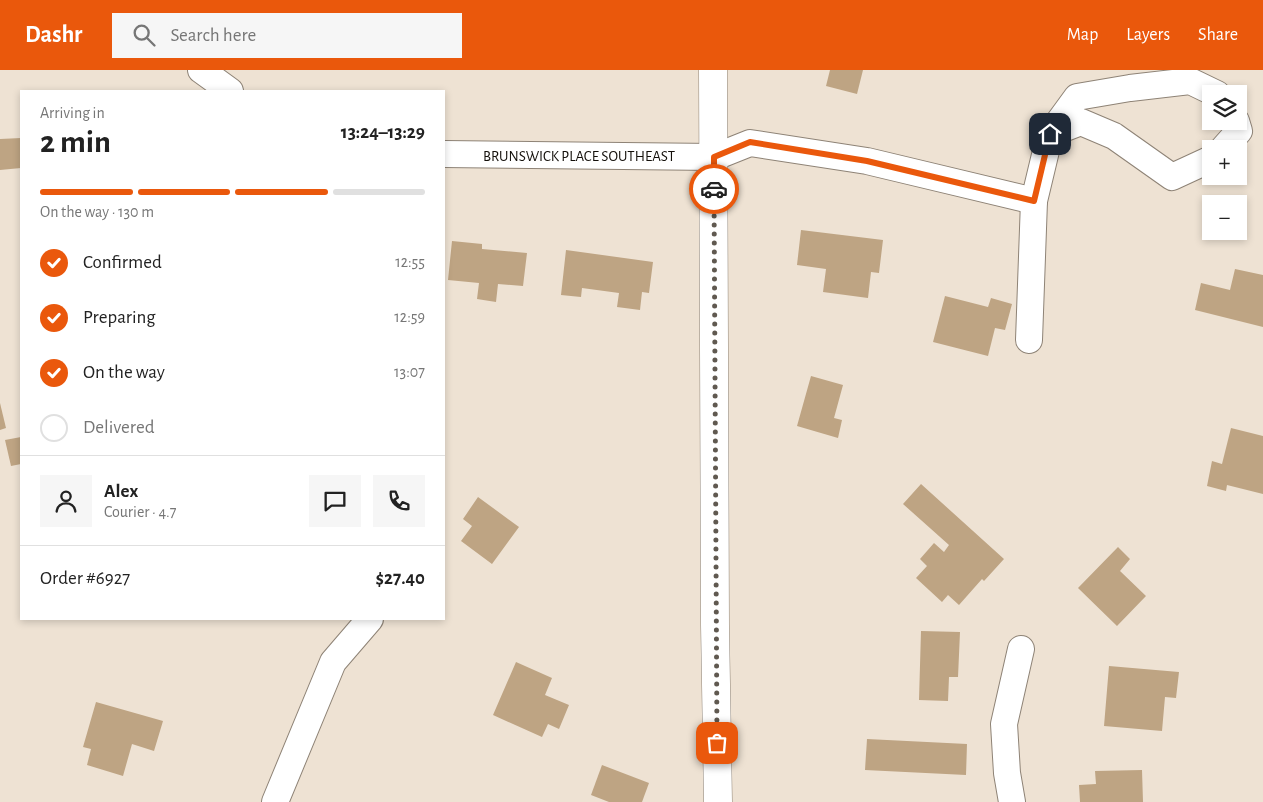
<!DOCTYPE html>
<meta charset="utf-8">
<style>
:root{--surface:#fff;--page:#f6f6f6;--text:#222;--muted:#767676;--line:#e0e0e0;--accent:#ea580c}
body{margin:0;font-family:"Alegreya Sans",sans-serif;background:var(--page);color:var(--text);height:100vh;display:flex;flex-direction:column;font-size:19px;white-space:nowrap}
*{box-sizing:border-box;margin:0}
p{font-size:16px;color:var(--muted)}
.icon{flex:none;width:28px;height:28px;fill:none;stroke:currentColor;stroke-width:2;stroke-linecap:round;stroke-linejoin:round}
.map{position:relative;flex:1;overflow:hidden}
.panel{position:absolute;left:20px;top:20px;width:425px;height:530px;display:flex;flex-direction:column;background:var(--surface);border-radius:0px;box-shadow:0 2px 8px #0003}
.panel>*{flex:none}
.controls{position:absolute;left:1202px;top:15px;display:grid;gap:10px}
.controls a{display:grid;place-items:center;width:45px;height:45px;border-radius:0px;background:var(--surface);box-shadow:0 2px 8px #0003;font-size:25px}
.pin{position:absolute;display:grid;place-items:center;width:42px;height:42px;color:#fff;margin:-21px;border-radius:10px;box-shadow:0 2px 8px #0006}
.courier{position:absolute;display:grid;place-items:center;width:50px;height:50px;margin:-25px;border:4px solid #ea580c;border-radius:50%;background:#fff;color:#222;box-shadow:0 1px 6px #0007}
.head em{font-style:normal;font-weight:700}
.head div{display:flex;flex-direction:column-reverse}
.head{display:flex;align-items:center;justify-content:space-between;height:85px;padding:0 20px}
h1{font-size:32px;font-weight:700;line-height:38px}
.bar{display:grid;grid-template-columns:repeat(4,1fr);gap:8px 5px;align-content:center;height:60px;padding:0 20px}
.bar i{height:6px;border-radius:4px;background:var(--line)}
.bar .selected{background:var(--accent)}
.bar p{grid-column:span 4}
.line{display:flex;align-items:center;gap:12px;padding:0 20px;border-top:1px solid var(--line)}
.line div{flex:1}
.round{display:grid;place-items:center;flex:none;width:52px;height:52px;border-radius:0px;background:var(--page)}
ol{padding:0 20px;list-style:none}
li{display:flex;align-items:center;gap:15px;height:55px}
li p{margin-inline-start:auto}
li .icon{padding:5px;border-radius:50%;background:var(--accent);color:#fff;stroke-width:4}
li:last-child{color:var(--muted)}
li i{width:28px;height:28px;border:2px solid var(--line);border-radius:50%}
header{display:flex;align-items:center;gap:30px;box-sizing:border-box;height:70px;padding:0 25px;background:var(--accent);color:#fff}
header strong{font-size:24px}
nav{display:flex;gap:28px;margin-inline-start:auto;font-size:18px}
.search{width:350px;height:45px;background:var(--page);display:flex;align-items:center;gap:12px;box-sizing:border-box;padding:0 18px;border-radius:0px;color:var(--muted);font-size:19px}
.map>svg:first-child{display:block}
</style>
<header>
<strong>Dashr</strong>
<div class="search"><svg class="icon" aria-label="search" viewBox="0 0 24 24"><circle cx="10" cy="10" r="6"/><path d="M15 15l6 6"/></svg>Search here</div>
<nav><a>Map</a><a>Layers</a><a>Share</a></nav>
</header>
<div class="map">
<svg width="1263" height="732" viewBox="0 0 1263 732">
<rect width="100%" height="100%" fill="#eee2d3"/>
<g fill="#bea483">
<path d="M830,0H863L857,24L826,16Z"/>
<path d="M21,68V98L0,100V69Z"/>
<path d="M801,160L883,170L879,203L871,202L868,228L823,222L826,199L797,195Z"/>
<path d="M452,171L482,174V179L527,183L523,216L498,214L496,232L477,229L479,213L448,210Z"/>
<path d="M566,180L653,192L649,223L642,222L640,240L617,237L619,223L582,218L581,227L561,225Z"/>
<path d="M1235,199L1263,205V257L1195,240L1201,213L1230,220Z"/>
<path d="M945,226L988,237L991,228L1012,234L1005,260L995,258L988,286L933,272Z"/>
<path d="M811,306L843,315L834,348L842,350L838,368L797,356Z"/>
<path d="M0,333L6,358L0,360Z"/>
<path d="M1231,358L1263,366V424L1227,415L1226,421L1207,416L1212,391L1222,394Z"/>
<path d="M21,367V394L11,396L5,370Z"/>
<path d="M921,414L1004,489L984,511L982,509L959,535L948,525L942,532L916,508L927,496L920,489L934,473L944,482L949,475L903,434Z"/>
<path d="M478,427L519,457L492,494L461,471L472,456L463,449Z"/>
<path d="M1118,477L1130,489L1120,501L1146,526L1117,556L1078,518Z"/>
<path d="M921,561L960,562L958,607H949L948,631L919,630Z"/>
<path d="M516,592L552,608L545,625L569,635L559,659L548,654L542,667L493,645Z"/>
<path d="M1109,596L1179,602L1176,628L1165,627L1162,661L1104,656Z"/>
<path d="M96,632L163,651L154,681L132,674L123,706L87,695L91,679L83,677Z"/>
<path d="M867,669L967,674L966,705L865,700Z"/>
<path d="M602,695L649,713L642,732H609L591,725Z"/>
<path d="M1142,700L1143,732H1080L1079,715L1096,714L1095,701Z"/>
</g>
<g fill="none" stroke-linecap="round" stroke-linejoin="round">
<g stroke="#8e8376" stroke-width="28">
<g id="street">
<path d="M201,0L230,21"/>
<path d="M1050,64L1081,52L1114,66L1172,107L1211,89"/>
<path d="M1223,79L1239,61L1236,51"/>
<path d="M444,84L715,87L750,73L867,91L1034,131L1050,64L1077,27L1130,18L1190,11L1217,24"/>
<path d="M1029,270L1034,131"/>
<path d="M275,732L333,592L370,549"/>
<path d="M1012,732L1007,703L1004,654L1021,579"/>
</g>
</g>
<g stroke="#8e8376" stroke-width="29">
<path id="secondary" d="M713,0L715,555L718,732"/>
</g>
<use href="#street" stroke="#fff" stroke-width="26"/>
<use href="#secondary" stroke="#fff" stroke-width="28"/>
</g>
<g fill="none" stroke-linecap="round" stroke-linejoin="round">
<path stroke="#605950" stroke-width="5" stroke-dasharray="0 9" d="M714,119L717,673"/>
<path stroke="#ea580c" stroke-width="6" d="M714,119V87L750,72L867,91L1034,131L1050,64"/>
</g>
<g text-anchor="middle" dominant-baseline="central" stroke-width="4.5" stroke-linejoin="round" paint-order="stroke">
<g font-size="15" fill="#130f0a" stroke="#fff">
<text x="579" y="86">BRUNSWICK PLACE SOUTHEAST</text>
</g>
</g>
</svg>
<div class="controls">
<a><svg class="icon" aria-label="layers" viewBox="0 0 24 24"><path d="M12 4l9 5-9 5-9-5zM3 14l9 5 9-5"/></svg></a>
<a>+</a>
<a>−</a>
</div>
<div class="pin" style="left:717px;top:673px;background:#ea580c"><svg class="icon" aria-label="bag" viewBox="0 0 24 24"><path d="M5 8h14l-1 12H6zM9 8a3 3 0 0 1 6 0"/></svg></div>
<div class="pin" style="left:1050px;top:64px;background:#1f2937"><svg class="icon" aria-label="home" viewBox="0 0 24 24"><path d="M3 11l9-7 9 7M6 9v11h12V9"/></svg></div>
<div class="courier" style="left:714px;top:119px"><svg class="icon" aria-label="car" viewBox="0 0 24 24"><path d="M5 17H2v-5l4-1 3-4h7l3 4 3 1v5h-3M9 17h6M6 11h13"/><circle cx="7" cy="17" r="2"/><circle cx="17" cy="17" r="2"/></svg></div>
<section class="panel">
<div class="head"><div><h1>2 min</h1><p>Arriving in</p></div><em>13:24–13:29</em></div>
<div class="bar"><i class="selected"></i><i class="selected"></i><i class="selected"></i><i></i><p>On the way · 130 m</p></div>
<ol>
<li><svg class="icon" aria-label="check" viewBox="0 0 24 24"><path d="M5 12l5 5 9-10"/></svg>Confirmed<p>12:55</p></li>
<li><svg class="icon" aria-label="check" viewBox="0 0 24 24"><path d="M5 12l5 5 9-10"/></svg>Preparing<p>12:59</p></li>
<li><svg class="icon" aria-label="check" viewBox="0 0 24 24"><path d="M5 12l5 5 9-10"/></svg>On the way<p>13:07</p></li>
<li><i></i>Delivered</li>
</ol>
<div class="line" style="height:90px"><a class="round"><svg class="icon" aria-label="person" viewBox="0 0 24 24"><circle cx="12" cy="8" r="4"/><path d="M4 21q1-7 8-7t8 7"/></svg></a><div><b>Alex</b><p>Courier · 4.7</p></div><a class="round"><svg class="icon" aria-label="chat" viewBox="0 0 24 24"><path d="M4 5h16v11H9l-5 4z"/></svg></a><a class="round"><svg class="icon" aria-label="phone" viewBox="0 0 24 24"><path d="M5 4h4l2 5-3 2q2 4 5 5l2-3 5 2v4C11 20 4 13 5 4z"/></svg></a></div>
<div class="line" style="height:65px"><div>Order #6927</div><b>$27.40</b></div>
</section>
</div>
